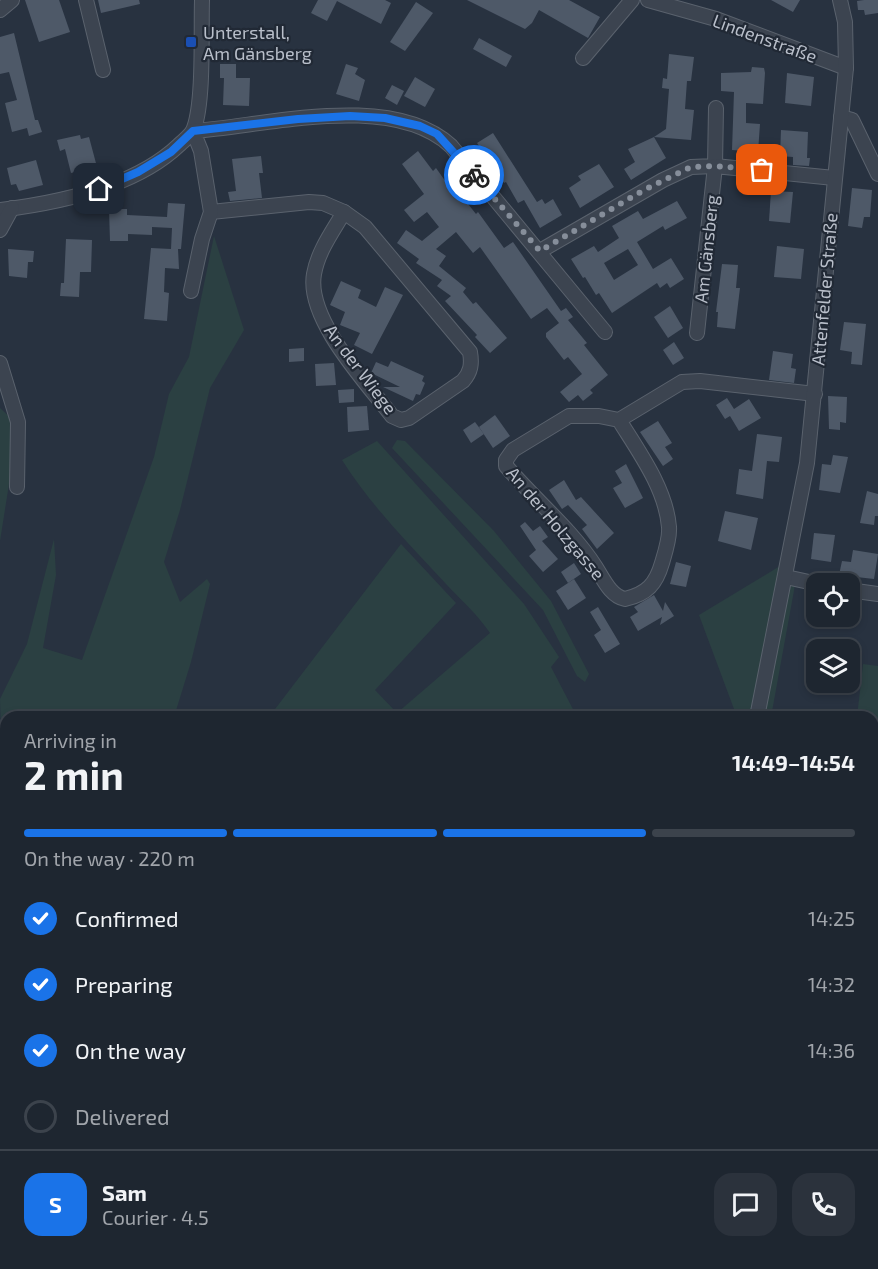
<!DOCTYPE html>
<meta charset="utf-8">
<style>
:root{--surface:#1e2630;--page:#2b323c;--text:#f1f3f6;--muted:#a1a5ab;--line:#3c434c;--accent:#1a73e8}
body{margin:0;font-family:"Exo 2",sans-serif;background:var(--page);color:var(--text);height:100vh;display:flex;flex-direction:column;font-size:22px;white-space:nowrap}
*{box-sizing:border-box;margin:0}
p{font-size:20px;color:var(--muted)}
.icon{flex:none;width:33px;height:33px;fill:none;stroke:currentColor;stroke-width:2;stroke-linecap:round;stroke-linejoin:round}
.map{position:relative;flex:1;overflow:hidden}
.sheet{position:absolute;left:0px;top:711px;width:879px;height:558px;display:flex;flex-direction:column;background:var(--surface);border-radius:18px 18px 0 0;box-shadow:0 3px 9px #0003,0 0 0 2px var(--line)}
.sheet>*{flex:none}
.tools{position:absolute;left:806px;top:573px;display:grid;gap:12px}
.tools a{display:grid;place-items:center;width:54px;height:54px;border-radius:12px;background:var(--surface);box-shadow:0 3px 9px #0003,0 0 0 2px var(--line);font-size:30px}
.pin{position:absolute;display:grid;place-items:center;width:51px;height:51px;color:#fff;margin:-26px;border-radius:12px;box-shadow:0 3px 9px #0006}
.courier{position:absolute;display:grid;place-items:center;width:60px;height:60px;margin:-30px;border:4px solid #1a73e8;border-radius:50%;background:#fff;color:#222;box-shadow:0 2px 8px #0007}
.overview em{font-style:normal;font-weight:700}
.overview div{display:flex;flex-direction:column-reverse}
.overview{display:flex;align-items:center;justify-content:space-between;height:102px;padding:0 24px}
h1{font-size:39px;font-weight:700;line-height:45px}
.bar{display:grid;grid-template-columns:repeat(4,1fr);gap:9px 6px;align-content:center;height:72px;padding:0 24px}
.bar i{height:8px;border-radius:4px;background:var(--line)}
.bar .active{background:var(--accent)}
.bar p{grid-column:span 4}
.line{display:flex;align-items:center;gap:15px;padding:0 24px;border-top:2px solid var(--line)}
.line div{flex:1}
.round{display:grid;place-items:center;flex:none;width:63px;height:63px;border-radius:18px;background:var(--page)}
ol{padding:0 24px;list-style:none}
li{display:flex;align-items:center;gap:18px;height:66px}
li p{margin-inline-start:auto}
li .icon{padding:6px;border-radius:50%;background:var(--accent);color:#fff;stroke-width:4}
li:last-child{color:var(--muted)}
li i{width:33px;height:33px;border:3px solid var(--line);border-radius:50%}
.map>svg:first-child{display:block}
</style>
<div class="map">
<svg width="878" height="1269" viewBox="0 0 878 1269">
<rect width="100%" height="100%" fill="#283240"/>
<g fill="#2b4042">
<path d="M214,236L244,330L210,388L180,510L164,562L180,602L207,579L210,584L191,662L174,717H6V1025L0,1018V765L2,763L0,699L27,644L54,539L56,575L43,648L82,660L154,457L169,394L189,357Z"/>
<path d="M0,408L12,419V465L0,541Z"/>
<path d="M397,440L405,441L494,531L551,601L589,674L585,682L577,676L543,610L392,448Z"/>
<path d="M377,441L524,604L559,657L551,667L577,717H269L401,544L456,603L375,690L397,713L490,633C478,615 462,601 447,585C410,545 371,506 342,460Z"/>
<path d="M780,566L753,717H737L699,615Z"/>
<path d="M795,585L771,717H764L777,638L790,587Z"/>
<path d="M863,664L878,666V868L873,872V717H857Z"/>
<path d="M878,877V1256H873V881Z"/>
<path d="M615,1263H848V1269H621Z"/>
</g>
<g fill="#4e5968" fill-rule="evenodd">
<path d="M25,0H59L70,32L39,42Z"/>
<path d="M98,0H139L140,4L101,13Z"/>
<path d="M318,0H385L391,3L381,24L337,1L327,21L311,13Z"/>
<path d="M467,0H569L600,17L588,38L539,10L532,23L525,29Z"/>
<path d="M771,0H800L793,12Z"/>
<path d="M864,0H878V13L865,15L864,10H858L857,1Z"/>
<path d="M416,2L433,13L405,51L390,42Z"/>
<path d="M14,33L35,120H38L42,132L29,136L27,128L12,132L5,103L17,100L9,72L0,74V37Z"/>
<path d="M479,38L512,56L506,67L473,49Z"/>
<path d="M669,54L694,57L691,81H687L685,109L694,110L691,140L654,137L666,129L669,89L662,88L663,78L667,79Z"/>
<path d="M220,64H236V78H250L249,106L223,105L224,78H220Z"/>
<path d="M346,64L358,68L355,74L365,80L359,101L336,94Z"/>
<path d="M752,67L764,68L765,73L763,104L746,103V123L760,124L758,152L732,150L734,92L721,91V73L751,72Z"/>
<path d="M787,73L814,77L811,106L785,103Z"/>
<path d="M415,77L435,89L425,107L404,96Z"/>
<path d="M392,85L404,91L397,105L385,98Z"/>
<path d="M781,130L808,132L807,158H810L809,166L793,165V157L780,156Z"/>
<path d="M493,133L537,202L542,199L545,204L553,199L562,215L540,228L524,200L518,203L506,182L504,183L477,143Z"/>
<path d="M80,135L81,139L89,137L97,167L71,173L65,149L60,151L57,140Z"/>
<path d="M654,137L666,158L631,180L624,169L635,162L628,149Z"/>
<path d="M418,151L433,171L436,168L446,182L449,180L476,214L478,212L504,248L513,242L561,311L566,308L573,317L568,320L587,343L584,345L608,375L590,390L593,393L583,401L578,395L569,402L560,392L582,374L568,357L564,360L546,337V333L559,323L547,308L531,319L480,247L473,253L456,232L436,249L446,256L439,266L466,288L463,292L473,304L476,302L507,338L490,353L475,337L477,335L445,301L451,296L437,286L442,280L416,263L419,259L397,243L406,230L422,241L439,227L427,212L414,222L404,210L424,194L402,164Z"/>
<path d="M261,156L263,173H259L262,198L230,201L228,192L236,191L232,159Z"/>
<path d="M36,160L43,185L19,191L16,184L11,185L7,168Z"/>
<path d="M599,164L614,187L580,208L569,188L581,180L578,176Z"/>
<path d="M852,188L872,190L870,217H864L862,228L848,226Z"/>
<path d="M771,191L793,192L790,223L769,221Z"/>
<path d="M677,201L687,218L665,230L663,226L637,242L653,269L671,258L684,279L670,288L667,283L660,288L657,283L612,313L599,293L596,295L585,277L583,278L571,259L594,246L598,252L619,238L612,226L638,211L643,219ZM628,249L638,265L614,280L604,263Z"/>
<path d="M168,203L185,204L181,249H178L179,269L165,268L164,292L169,293L167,321L144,319L151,248L171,249L172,228L152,227V235L128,234V241H110L109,209H127V215L167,217Z"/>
<path d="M66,239L92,240L91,272H80L79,297L60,296L61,283H64Z"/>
<path d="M777,246L804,249L801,279L774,277Z"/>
<path d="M8,249L34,251L33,262H28L27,278L9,276Z"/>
<path d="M722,264L738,265L736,288H740L735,329L717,327L718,312H716Z"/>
<path d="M341,281L361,290L358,298L376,307L385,287L403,295L372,354L354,345L360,333L340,325L345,312L330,305Z"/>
<path d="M670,306L683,328L668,338L654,317Z"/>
<path d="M844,322L866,324L862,365L851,364L852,352L840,350Z"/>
<path d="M674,342L684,358L673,365L663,350Z"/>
<path d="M304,348V361L289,362V349Z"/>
<path d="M773,351L793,354L791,368L796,369L794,383L769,380Z"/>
<path d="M391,361L424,376L422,381L425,383L420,395L416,394L413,401L383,387H400L371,373L376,362L388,367Z"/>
<path d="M334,363L336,385L316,386L315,364Z"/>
<path d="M354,389V402L339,403L338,390Z"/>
<path d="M828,396L847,397L846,423L840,422V430L829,429Z"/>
<path d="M727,398L734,409L749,399L761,418L739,431L730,416L725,419L716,405Z"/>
<path d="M367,406L369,430L348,432L347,407Z"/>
<path d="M495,415L510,436L493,448L479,427Z"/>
<path d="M658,421L672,443L665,447L673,459L663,466L640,432Z"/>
<path d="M475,422L484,434L471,443L463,430Z"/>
<path d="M757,434L782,437L779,462L767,461L763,499L736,494L739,469L752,471Z"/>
<path d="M833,455L848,457L840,493L819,490L822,464L831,465Z"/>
<path d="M626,464L643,498L625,508L613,488L622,483L615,471Z"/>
<path d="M564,480L576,500L581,497L614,533L597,549L582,529L587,525L568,505L562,509L549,490Z"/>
<path d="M867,491L878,494V516H875L874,525L860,523Z"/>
<path d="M725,511L758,518L751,550L718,541Z"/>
<path d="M525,522L533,531L540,526L548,537L542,541L558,559L543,572L529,556L536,550L520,526Z"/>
<path d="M814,533L835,535L831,562L811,559Z"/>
<path d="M853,550L878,554L874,579L839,575L842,561L851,562Z"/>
<path d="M676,562L691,566L686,587L670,584Z"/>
<path d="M574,563L581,574L568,583L561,572Z"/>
<path d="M574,579L586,598L568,610L556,591Z"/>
<path d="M654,595L663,611L665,602L674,616L660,625L662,617L638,631L630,617L638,612L634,607Z"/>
<path d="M598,607L620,644L605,653L594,635L601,630L590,612Z"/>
</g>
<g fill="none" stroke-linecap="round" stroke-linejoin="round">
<g stroke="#5a626d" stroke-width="16">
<g id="minor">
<path d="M86,0L103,70"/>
<path d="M648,0L716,19L846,68"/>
<path d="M0,10L12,0"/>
<path d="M583,58L632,0"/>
<path d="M841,117L852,120L878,174"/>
<path d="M0,210C58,203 135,187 179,145C184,140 192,135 194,128C204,101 201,32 202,0"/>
<path d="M211,212L309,202L323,203L344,212"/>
<path d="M344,212L365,227L470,352C472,364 471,372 463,381L409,418L401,420L392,416C366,382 306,319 314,274C318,251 333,231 344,212Z"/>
<path d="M0,230L12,208"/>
<path d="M540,251L663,180L691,167L715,166L716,108"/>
<path d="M191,291L202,239L211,212L201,151L193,131C267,126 391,91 451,146L605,332"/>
<path d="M697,333L715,166L834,178"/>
<path d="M0,363L18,422L17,487"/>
<path d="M619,420L599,416H569L513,450L506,460V466C535,500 571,529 595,566C603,578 610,596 625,599C647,594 656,584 662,563C665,553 670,538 669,527C666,489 639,452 619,420L682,382L700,381L815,394"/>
<path d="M786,577L818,584"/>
<path d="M849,590L878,594"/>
<path d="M757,717L807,463L846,68L845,22L840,0"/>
<path d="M599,1269L603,1263"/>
</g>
</g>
<use href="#minor" stroke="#3c4450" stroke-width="14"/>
</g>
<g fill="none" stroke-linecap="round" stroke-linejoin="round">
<path stroke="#868e9a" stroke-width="6" stroke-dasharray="0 10.8" d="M474,175L540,251L644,190L691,167L715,166L762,170"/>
<path stroke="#1a73e8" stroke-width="8" d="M99,189L138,172L171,152L193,131L298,119L350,116L385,118L420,126L437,134L474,175"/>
</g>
<rect fill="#1a4fb4" stroke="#212935" stroke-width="2" x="185" y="36" width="12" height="12" rx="3"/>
<g text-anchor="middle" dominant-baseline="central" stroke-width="4.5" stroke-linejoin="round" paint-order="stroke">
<g font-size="18" fill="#b9bfca" stroke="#212935" text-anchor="start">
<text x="203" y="32">Unterstall,<tspan x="203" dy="21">Am Gänsberg</tspan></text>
</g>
<g font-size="18" fill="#b9bfca" stroke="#212935">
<text transform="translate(765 38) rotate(20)">Lindenstraße</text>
<text transform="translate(706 249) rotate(-84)">Am Gänsberg</text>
<text transform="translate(824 289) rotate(-85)">Attenfelder Straße</text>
<text transform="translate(361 369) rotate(53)">An der Wiege</text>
<text transform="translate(556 523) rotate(50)">An der Holzgasse</text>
</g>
</g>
</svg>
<div class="tools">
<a><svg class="icon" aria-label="locate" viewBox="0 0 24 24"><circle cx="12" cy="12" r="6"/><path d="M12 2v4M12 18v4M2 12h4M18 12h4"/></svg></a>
<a><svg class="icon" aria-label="layers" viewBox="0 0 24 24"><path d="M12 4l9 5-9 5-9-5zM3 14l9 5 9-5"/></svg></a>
</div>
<div class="pin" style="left:762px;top:170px;background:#ea580c"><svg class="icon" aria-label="bag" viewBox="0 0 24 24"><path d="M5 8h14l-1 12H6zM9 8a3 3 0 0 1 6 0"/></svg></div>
<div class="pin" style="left:99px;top:189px;background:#1f2937"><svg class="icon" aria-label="home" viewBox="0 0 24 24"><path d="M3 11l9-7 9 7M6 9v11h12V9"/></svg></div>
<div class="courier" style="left:474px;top:175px"><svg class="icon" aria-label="bike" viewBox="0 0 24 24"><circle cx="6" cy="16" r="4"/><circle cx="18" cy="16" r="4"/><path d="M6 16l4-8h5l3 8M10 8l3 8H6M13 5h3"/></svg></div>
<section class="sheet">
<div class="overview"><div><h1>2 min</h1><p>Arriving in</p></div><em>14:49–14:54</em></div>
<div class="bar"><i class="active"></i><i class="active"></i><i class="active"></i><i></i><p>On the way · 220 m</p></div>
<ol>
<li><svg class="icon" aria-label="check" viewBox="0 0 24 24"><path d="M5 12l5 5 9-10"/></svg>Confirmed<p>14:25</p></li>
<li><svg class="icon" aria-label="check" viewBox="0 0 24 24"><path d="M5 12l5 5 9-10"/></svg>Preparing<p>14:32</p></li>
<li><svg class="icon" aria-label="check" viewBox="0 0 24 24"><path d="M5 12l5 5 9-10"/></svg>On the way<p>14:36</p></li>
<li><i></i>Delivered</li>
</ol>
<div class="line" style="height:108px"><b class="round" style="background:var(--accent);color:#fff">S</b><div><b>Sam</b><p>Courier · 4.5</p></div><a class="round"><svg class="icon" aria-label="chat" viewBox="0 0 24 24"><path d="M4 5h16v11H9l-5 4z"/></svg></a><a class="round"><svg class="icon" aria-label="phone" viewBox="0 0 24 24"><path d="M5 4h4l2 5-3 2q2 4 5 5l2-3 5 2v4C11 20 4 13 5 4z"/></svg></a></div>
</section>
</div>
